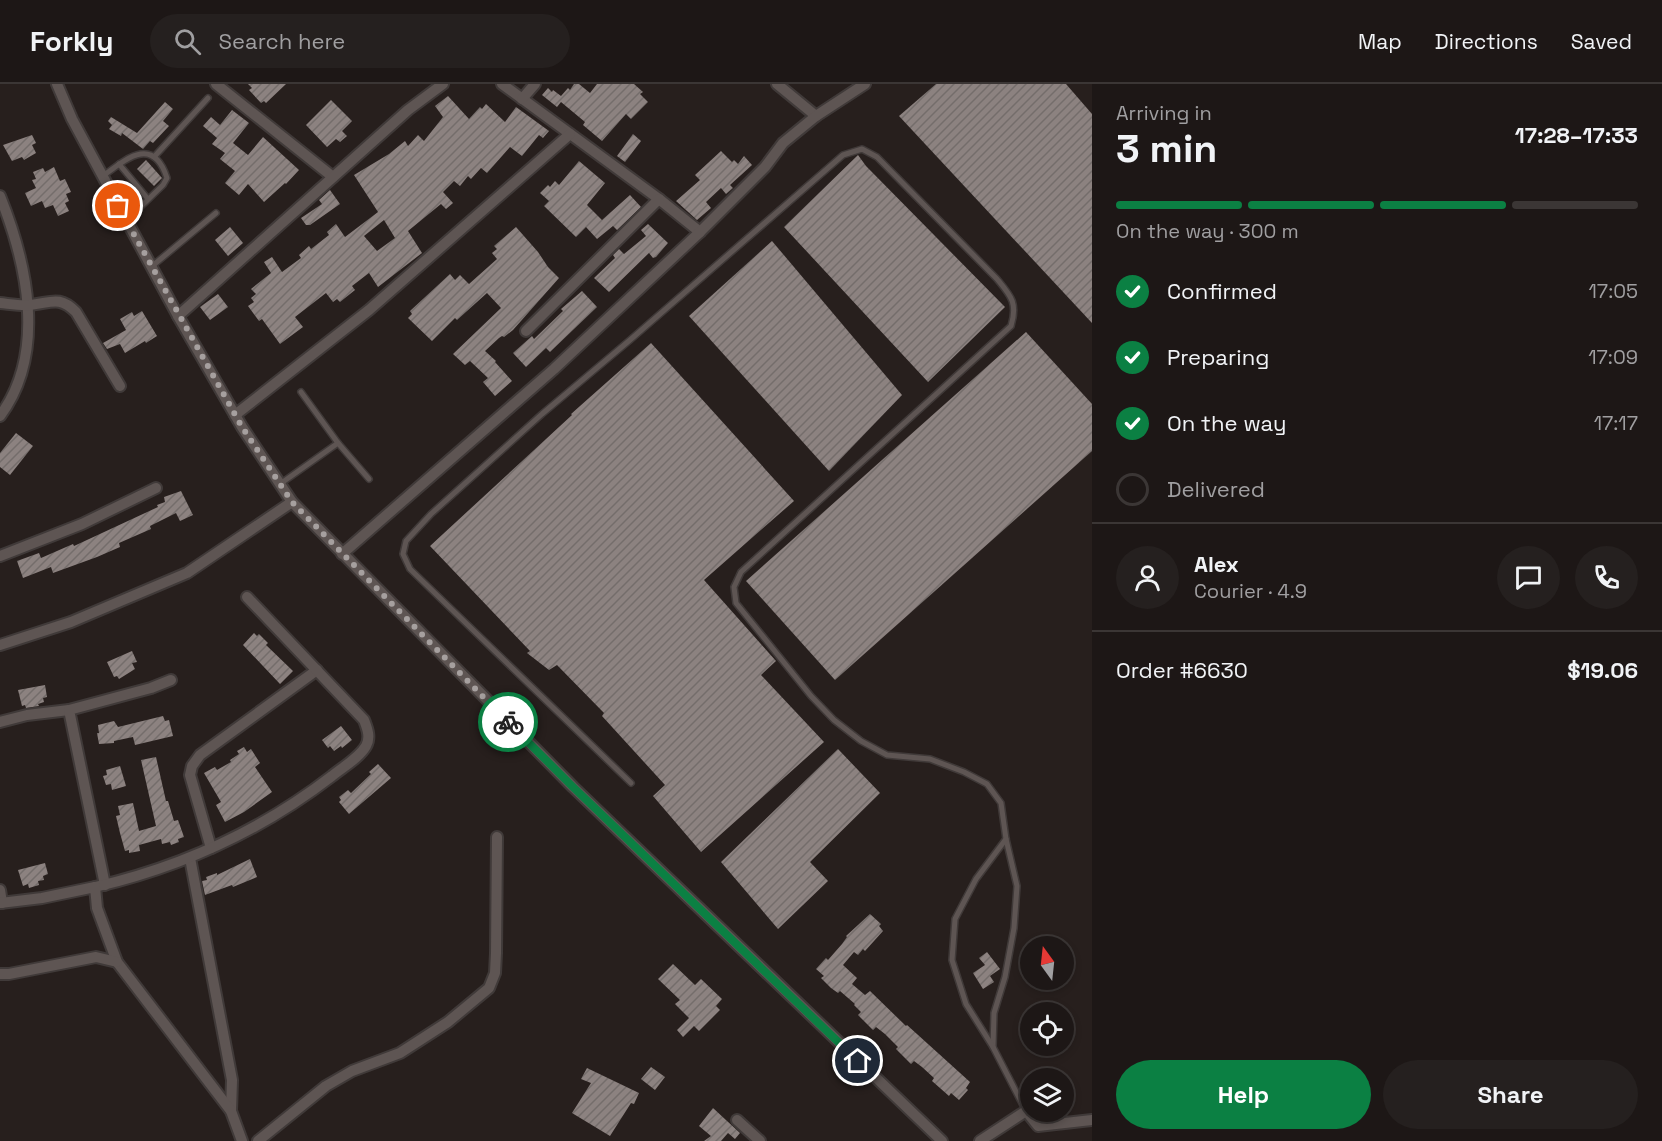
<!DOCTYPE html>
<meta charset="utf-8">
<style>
:root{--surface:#1d1716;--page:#25201f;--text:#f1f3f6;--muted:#a09fa1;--line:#3b3635;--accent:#0b8043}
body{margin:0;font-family:"Space Grotesk",sans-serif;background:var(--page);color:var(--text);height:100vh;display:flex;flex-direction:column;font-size:22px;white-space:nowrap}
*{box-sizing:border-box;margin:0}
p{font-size:20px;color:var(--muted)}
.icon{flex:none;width:33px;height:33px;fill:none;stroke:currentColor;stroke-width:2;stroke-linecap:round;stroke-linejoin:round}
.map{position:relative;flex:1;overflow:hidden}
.side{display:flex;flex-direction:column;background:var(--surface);width:570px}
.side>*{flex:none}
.needle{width:39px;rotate:345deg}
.buttons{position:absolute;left:1020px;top:852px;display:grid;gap:12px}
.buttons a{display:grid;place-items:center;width:54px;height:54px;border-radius:50%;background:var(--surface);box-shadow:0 3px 9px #0003,0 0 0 2px var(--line);font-size:30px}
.pin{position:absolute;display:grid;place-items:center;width:51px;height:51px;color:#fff;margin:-26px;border:3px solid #fff;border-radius:50%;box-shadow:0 2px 6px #0007}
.courier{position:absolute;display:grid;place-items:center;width:60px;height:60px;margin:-30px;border:4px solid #0b8043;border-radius:50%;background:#fff;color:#222;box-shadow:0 2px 8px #0007}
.overview em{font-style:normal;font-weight:700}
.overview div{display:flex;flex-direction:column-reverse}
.overview{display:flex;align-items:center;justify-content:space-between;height:102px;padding:0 24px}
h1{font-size:39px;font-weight:700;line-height:45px}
.bar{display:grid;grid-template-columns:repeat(4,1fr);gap:9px 6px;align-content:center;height:72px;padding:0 24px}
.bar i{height:8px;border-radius:4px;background:var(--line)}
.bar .on{background:var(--accent)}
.bar p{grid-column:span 4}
.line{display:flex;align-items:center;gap:15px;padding:0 24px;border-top:2px solid var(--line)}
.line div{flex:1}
.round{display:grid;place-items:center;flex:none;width:63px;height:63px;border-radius:32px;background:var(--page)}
ol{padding:0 24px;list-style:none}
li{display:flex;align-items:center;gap:18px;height:66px}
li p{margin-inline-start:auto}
li .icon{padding:6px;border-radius:50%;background:var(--accent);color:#fff;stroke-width:4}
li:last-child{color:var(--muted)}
li i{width:33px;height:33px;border:3px solid var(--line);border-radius:50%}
.cta{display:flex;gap:12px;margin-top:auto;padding:12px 24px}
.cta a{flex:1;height:69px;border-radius:36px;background:var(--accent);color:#fff;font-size:24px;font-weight:700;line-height:69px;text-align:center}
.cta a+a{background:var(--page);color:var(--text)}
header{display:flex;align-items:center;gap:36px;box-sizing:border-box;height:84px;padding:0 30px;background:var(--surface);border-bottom:2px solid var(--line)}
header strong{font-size:28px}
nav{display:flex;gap:33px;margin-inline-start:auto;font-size:21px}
.search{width:420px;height:54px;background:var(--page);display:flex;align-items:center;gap:15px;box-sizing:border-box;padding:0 21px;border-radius:33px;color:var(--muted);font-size:22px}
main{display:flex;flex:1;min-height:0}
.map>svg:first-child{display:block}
</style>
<header>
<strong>Forkly</strong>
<div class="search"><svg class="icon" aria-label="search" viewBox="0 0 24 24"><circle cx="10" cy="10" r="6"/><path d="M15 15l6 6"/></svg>Search here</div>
<nav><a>Map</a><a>Directions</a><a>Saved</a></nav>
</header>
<main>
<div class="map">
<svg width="1092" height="1057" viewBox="0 0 1092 1057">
<defs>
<pattern id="building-hatch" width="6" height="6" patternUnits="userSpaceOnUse" patternTransform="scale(1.5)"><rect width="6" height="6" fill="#8c8280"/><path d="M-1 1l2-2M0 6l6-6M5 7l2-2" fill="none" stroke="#746d6b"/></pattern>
</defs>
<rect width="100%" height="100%" fill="#271f1d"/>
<g fill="url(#building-hatch)" fill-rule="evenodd">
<path d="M248,0H286L266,19L264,17L261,19L249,6L252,4Z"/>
<path d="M574,0H579L590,9L597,0H634L643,8L640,10L648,18L631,35L626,30L602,57L583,41L585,38L561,18L557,23L542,11L548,4L552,8L553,6L561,12L568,4L570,6Z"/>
<path d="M936,0H1066L1092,30V239L899,32Z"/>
<path d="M448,12L469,35L480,23L482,25L486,20L505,38L516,23L549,47L543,54L539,51L522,72L510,63L487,89L481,84L471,95L468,92L460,102L454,97L443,108L453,119L446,125L441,120L408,147L422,169L378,203L369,189L352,202L355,206L340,218L337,215L333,218L326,209L295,233L303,243L280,260L262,235L259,237L248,222L254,218L251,214L256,210L251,205L271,189L264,178L272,173L282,188L301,174L299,171L309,162L311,165L329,151L327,148L336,140L345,153L378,128L354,91L389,70L405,57L408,62L418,51L424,57L443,33L435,22ZM384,136L395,154L377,167L364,152Z"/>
<path d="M331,16L352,37L342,47L347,52L340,58L336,55L327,63L306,41Z"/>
<path d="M165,18L173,25L163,37L169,42L153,59L150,57L143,65L122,49L121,52L109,45L112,41L108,37L111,33L137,49Z"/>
<path d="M232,26L249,39L233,59L248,71L263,53L299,86L286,100L285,99L264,118L248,100L239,111L225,99L235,87L220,75L225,69L212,60L217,54L203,42L211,33L220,41Z"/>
<path d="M633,50L641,57L625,78L617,72Z"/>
<path d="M32,51L36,59L32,61L36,69L24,76L22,73L12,77L3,61Z"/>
<path d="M721,67L732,78L734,76L738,80L744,72L752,81L730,101L733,104L726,110L721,104L706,118L711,124L697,136L676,117L700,96L695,91Z"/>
<path d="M858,71L866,82L1005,223L928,298L784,143Z"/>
<path d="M146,76L162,94L154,102L137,85Z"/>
<path d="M579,77L605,99L587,121L602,136L630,111L641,123L617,146L613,142L597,155L586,143L576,153L544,122L549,117L540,109L548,101L550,103L555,97L559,101Z"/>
<path d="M54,83L60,97L65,95L71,108L66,110L69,117L65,119L69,127L58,132L53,121L45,124L42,117L31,122L25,109L36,104L32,96L36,95L33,88L43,84L45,88Z"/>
<path d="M330,106L340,120L310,141H306L301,134L322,120L319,116Z"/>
<path d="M648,140L668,159L656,173L653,174L649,169L609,208L594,194L615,174L613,171L619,165L624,170L646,152L641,146Z"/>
<path d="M230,143L243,159L228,172L215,156Z"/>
<path d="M516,143L538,168L548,183L559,194L513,246L504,253L502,252L499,254L485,267L496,277L495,278L512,297L495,312L483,298L488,294L470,277L465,281L453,270L501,224L487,209L457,236L455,234L432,257L408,234L412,230L410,227L450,190L455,196L460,191L469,200L497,175L492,169L497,165L494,162Z"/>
<path d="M772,157L902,311L829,387L689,232Z"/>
<path d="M582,207L597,223L550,268L546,264L526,283L513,269L532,252L534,255L563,227L561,225Z"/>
<path d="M218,210L228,223L210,236L200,223Z"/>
<path d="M142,227L157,252L146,259L145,257L125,269L120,260L107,265L103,259L126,246L120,235L132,228L134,232Z"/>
<path d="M1026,248L1092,320V367L835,596L746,497Z"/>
<path d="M651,259L794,417L704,496L776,577L761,591L824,658L701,768L653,712L665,701L602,632L604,629L557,581L549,586L527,569L530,567L430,462L572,331L571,330Z"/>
<path d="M16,349L33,362L10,391L0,383V369Z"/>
<path d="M181,407L193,431L180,437L176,429L150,442L151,445L119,459L120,463L97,473L53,489L51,483L23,494L17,477L39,469L41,474L73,460L74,462L158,423L157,421L165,418L164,413Z"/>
<path d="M254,549L257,552L259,550L268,559L266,561L293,587L280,600L243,561Z"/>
<path d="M132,567L137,578L132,579L135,585L119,595L117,592L114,593L107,578Z"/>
<path d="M45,601L47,613L43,614L44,618L38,620L39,622L26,624L25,621L22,622L18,606Z"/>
<path d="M163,632L165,637L169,636L173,652L135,661L133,653L114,657V659L99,660L97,649H99L98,641L114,637L118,643Z"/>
<path d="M341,642L352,656L342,664L341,662L334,667L330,662L328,664L322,656Z"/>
<path d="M244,663L247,668L251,665L260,679L255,683L272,708L244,728L225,738L216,721L221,718L204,689L215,683L217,686L231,678L230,676L239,670L237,667Z"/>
<path d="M838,665L880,709L810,778L828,797L778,845L721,778Z"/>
<path d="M156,673L166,717H168L174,737L178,736L184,753L178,755L179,758L171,761L170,758L162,760L161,755L139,761L140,767L129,769V766L125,767L120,749L116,732L120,731L118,722L133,719L139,747L156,742L141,676Z"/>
<path d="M378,680L391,694L349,730L339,718L341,716L339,713L348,706L351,709L371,690L369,688Z"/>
<path d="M120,682L126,702L112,706L111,700L106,701L103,692L107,691L106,686Z"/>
<path d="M250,775L257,793L233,803L232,801L205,811L202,797L207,796L206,793L217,789V791Z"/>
<path d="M45,779L48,790L43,792L44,796L38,797L39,801L29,804L28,800L23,802L18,786Z"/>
<path d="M870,830L881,840L879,842L883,847L865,867L863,865L858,871L854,868L843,881L857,894L852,900L865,911L870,907L906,942L907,941L970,998L966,1004L968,1006L959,1016L951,1009L949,1012L932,997L934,994L922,983L914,977L911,980L896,965L898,963L885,950L876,943L873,946L858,931L861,928L854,921L855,920L840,907L838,909L831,904L821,894L824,892L816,885L826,874L828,876L842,860L847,853L846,852Z"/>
<path d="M987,868L1000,885L990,892L994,898L983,905L973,889L985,881L979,874Z"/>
<path d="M673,880L695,901L701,895L722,915L716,922L720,926L699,947L694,942L683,953L677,946L689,934L675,920L680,916L658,895Z"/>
<path d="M651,983L665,993L655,1006L641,995Z"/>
<path d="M587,984L639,1009L634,1020L631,1019L610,1052L572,1029L591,999L581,995Z"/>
<path d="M713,1024L740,1049L735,1055L728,1049L721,1057H704L711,1052L699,1042Z"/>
</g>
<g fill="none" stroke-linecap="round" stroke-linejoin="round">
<g stroke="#403a39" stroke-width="8">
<g id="service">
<path d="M154,73L208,14"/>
<path d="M119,80L148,115"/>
<path d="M103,92C126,75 153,51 167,94L163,101L126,137"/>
<path d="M151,183L216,129"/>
<path d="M301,308L338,359L369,395"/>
<path d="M280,400L338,359"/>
<path d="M631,699L410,485L403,470L406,457L431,430L542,330L630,256L843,71L862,65L877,73L997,195C1011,212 1018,219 1011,242L741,488L734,503L736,519L811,612L834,636L861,657L887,671L930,675L964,688L987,700L1001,719L1006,755L1017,802L1014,844L1005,893L994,929L993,963"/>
<path d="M1006,755L976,795L955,835L952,876L966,920L993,963L1026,1027"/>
</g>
</g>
<g stroke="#403a39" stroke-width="14">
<g id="minor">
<path d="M57,0L72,35L178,232L242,343L292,418L573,703L942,1057"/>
<path d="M216,0L333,93"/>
<path d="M502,0L659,115L700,148"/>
<path d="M777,0L816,32"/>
<path d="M522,15L535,0"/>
<path d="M0,112C27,179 47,269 0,332"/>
<path d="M0,219C10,220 21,222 30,221C51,219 59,211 76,228L120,302"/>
<path d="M178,232L408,26L443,0"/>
<path d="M526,247L659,115"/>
<path d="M235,331L369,226L570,50"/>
<path d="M342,470L554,285L700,148L765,83L783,59L816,32L865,0"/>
<path d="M0,472L82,440L156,404"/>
<path d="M0,561L71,538L187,489L292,418"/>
<path d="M0,638L27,631L69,626"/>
<path d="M211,764L190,691L192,682L200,671L317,586"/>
<path d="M190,774L232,996L231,1027"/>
<path d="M105,801L69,626L151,604L171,596"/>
<path d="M95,803C181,783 262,746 332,692C343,683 359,674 366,662C371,653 367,644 364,636L247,513"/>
<path d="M0,806L2,819"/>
<path d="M0,819L42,814L95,803L97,824L117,878L231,1027L242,1057"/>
<path d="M0,890H9L96,873L117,878"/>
<path d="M737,1036L760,1057"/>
<path d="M258,1057L326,1002L352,987L400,969L448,938L489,904L495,889L496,869L497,753"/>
<path d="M980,1057L1026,1027L1038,1042L1092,1036"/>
</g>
</g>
<use href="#service" stroke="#5e5553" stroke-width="5"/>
<use href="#minor" stroke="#5e5553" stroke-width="10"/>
</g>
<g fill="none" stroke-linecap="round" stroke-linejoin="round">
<path stroke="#a6a09f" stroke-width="6" stroke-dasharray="0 10.8" d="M118,122L242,343L292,418L508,638"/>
<path stroke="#0b8043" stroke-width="8" d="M508,638L573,703L858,977"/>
</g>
</svg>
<div class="buttons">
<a><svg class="needle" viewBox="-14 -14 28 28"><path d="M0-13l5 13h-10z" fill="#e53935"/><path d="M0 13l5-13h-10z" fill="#a09fa1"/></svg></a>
<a><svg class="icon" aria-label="locate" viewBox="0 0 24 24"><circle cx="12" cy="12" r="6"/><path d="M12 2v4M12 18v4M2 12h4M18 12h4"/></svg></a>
<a><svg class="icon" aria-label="layers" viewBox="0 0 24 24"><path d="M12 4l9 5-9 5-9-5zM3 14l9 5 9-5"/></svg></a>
</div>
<div class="pin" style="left:118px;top:122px;background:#ea580c"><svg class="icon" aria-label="bag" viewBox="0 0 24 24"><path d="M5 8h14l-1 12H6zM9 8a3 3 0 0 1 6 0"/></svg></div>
<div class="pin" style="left:858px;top:977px;background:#1f2937"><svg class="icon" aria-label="home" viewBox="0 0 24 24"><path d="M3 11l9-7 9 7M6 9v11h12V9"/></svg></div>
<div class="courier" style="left:508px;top:638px"><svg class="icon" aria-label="bike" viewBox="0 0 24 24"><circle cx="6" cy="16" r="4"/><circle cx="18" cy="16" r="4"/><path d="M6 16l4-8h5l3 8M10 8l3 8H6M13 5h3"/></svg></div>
</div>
<section class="side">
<div class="overview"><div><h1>3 min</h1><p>Arriving in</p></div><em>17:28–17:33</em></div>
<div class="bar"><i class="on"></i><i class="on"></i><i class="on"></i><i></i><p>On the way · 300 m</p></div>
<ol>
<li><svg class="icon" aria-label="check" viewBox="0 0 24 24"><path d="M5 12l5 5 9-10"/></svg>Confirmed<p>17:05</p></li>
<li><svg class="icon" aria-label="check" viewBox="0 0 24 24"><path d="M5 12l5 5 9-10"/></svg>Preparing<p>17:09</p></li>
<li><svg class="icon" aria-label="check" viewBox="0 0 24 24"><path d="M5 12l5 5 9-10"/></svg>On the way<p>17:17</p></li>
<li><i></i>Delivered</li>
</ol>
<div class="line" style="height:108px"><a class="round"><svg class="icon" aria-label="person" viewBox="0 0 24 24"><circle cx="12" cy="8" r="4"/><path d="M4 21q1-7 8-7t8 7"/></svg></a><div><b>Alex</b><p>Courier · 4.9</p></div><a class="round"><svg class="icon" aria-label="chat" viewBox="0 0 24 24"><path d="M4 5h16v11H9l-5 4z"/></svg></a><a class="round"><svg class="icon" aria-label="phone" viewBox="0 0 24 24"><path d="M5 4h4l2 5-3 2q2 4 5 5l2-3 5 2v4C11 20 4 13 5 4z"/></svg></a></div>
<div class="line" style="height:78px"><div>Order #6630</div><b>$19.06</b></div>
<div class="cta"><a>Help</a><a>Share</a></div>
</section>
</main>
